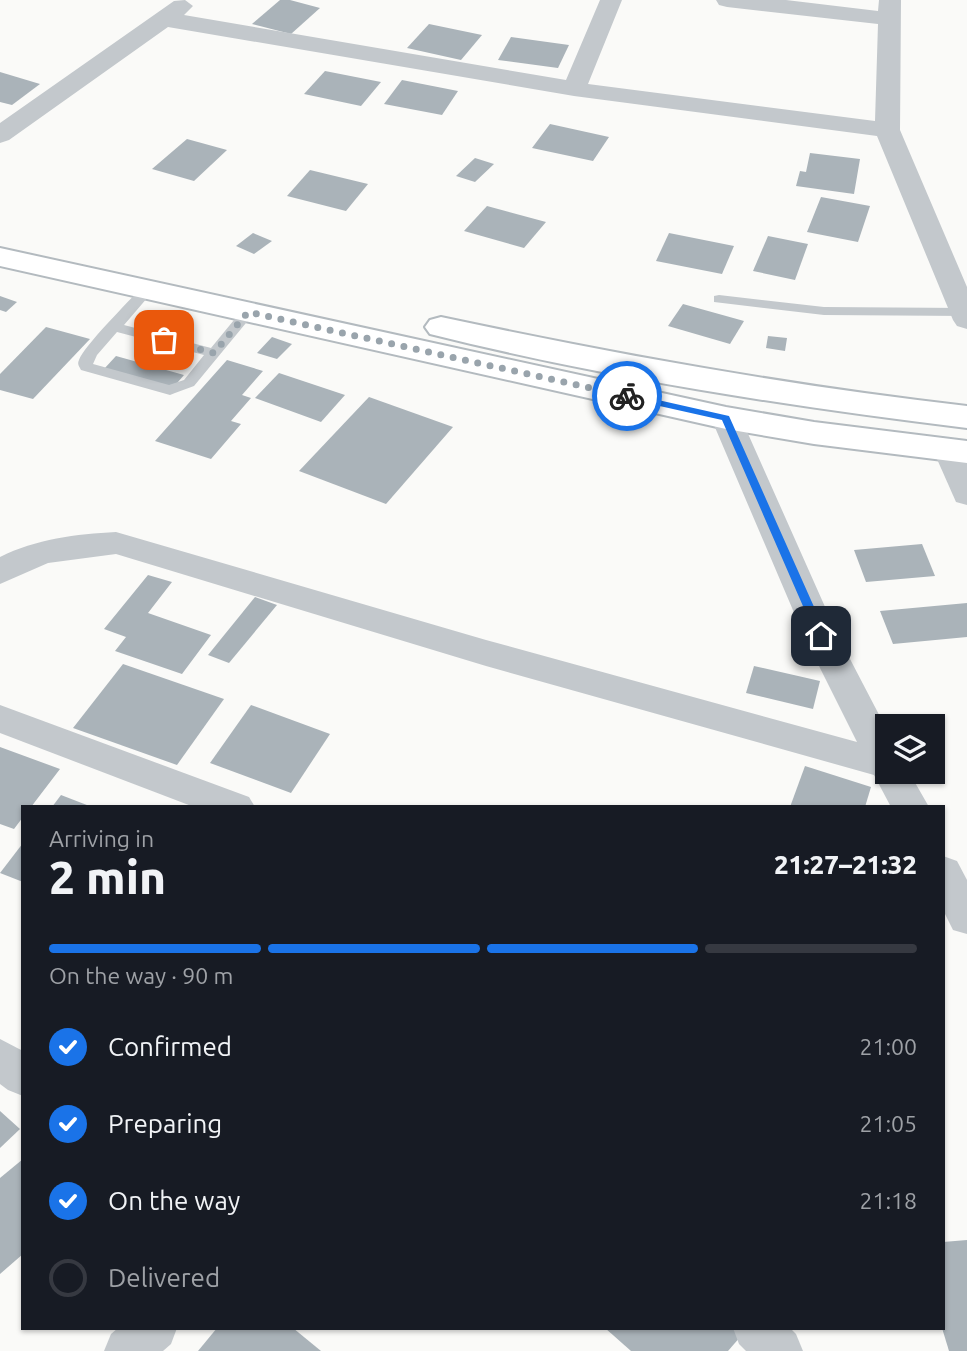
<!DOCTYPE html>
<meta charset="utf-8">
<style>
:root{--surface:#171b24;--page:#242831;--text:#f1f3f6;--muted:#9ea1a6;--line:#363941;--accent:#1a73e8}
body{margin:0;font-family:Ubuntu,sans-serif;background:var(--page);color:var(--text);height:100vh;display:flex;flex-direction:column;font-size:26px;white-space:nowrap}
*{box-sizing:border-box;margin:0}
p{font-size:23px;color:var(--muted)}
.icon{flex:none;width:38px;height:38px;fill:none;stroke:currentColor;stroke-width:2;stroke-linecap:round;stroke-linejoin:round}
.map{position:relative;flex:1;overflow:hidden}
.panel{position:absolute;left:21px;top:805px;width:924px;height:525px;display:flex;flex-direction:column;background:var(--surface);border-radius:0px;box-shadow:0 2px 5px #0004}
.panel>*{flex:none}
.fabs{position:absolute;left:875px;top:714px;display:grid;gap:14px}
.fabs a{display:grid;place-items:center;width:70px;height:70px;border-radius:0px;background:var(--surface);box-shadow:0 2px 5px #0004;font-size:35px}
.pin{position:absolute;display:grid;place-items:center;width:60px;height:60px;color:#fff;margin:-30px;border-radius:14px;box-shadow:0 4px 10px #0006}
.courier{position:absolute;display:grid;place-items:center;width:70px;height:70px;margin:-35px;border:5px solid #1a73e8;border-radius:50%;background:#fff;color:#222;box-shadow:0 2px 9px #0007}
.headline em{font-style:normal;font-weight:800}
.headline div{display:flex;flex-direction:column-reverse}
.headline{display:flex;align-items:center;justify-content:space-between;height:119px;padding:0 28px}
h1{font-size:46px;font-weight:800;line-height:52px}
.bar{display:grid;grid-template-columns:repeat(4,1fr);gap:10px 7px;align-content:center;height:84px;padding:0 28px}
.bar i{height:9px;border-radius:5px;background:var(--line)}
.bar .active{background:var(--accent)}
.bar p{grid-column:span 4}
ol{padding:0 28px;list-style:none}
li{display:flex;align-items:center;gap:21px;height:77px}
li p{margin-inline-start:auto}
li .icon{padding:7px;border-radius:50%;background:var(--accent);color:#fff;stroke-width:4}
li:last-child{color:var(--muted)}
li i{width:38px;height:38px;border:4px solid var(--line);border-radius:50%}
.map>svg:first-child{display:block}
</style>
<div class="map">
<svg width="967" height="1351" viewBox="0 0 967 1351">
<rect width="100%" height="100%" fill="#fafaf8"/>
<g fill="#aab3b9">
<path d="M280,0H290L320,8L291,34L252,24Z"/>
<path d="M429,24L482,35L461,60L407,48Z"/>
<path d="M511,37L569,45L558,68L498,60Z"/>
<path d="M325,71L381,82L361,106L304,94Z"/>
<path d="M0,72L40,84L12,105L0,102Z"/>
<path d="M402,80L458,91L442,115L384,104Z"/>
<path d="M550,124L609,137L593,161L532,148Z"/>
<path d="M187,139L227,150L194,181L152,169Z"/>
<path d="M810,153L860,159L854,194L796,186L800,171L806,172Z"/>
<path d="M475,158L494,164L475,182L456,176Z"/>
<path d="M310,170L368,184L346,211L287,196Z"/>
<path d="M821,197L870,206L858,242L807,232Z"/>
<path d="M487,206L546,222L524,248L464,231Z"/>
<path d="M253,233L272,241L254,254L236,246Z"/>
<path d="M669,233L734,246L722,274L656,261Z"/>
<path d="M768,236L808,244L795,280L753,271Z"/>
<path d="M0,296L17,302L6,312L0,310Z"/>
<path d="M683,304L744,321L730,344L668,326Z"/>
<path d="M46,327L90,339L33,399L0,390V374Z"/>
<path d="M768,336L787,338L785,351L766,348Z"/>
<path d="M272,337L292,344L277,359L257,353Z"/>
<path d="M116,356L184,375L172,389L104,369Z"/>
<path d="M227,360L263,371L242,395L251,398L231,421L241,424L211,459L155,441Z"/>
<path d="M279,373L345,395L321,422L255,398Z"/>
<path d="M369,397L453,427L386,504L299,471Z"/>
<path d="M922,544L935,576L866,582L854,550Z"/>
<path d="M148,575L172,582L148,613L211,635L182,674L115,651L126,637L104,629Z"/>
<path d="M255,597L277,605L229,663L208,655Z"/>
<path d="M967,603V637L893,644L880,611Z"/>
<path d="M123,664L224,699L177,765L73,728Z"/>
<path d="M754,666L820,681L813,709L746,693Z"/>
<path d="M251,705L330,734L291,793L210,763Z"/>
<path d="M0,747L60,769L31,807H23V817L14,829L0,824Z"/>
<path d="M805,766L871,787L865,807H790Z"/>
<path d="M61,795L92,807H52Z"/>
<path d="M23,843V882L0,873Z"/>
<path d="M0,1111L20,1129L0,1148Z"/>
<path d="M23,1159V1254L0,1274V1178Z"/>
<path d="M967,1240V1351H949L942,1328L943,1242Z"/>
<path d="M217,1328H293L321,1351H198Z"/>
<path d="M605,1328H732L741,1336L728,1351H631Z"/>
</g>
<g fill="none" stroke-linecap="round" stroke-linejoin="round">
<g stroke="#b3babf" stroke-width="4">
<g id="secondary">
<path d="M0,248L726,407L814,422L967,441V463L814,444L726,429L0,266Z"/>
<path d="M441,317C615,354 790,386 967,406V428C787,406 606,378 430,334L425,327L430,320Z"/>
</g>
</g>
<g fill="#c3c8cc" fill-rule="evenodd">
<path d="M147,286L154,290L124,325L211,348L243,309H253L255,312L194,386L175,393L170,395L81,370C79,366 77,364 79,360C83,347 130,300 142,287ZM117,332L204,355L184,380L169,385L93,364L97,355Z"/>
<path d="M719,295L824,307L964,308H967V316L824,315L714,302V296Z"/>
</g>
<g fill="#c3c8cc" fill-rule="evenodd">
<path d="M185,0L193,6L184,15L566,80L600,0H622L588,84L875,121L878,24L727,7L719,5L716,0H786L878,11L879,0H901L900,130L967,287V329L957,326L953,320L877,136L574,96L168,27L9,140L0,143V123L174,1Z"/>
<path d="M726,408L737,411L741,418L838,636L887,730V772H909L929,807H891L874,775L486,666L116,554L48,563L0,584V557C36,539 76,534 116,532L486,640L857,742L804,636L711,418L715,411Z"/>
<path d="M948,440L959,443L967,458V505L956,502L933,450L937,443Z"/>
<path d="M0,705L249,797L255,807H194L0,733Z"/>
<path d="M943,856L957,861L967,880V934L953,930L943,910Z"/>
<path d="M0,1039L23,1051V1096L8,1090L0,1084Z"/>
<path d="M118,1328H177L171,1344L163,1351H104L111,1334Z"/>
<path d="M733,1328H790L796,1334L803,1351H746L739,1344Z"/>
</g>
<use href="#secondary" fill="#fff" fill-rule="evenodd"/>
</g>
<path fill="#1a73e8" d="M627,393L729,416L827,636L825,639L821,640L816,636L722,420L624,398L622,396Z"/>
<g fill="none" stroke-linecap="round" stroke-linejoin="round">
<path stroke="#99a4ac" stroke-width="7" stroke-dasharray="0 12.6" d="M164,340L214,353L248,312L627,396"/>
</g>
</svg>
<div class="fabs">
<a><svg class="icon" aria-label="layers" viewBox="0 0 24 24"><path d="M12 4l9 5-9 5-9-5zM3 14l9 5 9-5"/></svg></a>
</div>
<div class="pin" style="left:164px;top:340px;background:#ea580c"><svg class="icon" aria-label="bag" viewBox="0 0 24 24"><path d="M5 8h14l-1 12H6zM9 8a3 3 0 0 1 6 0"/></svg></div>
<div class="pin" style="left:821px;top:636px;background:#1f2937"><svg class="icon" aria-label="home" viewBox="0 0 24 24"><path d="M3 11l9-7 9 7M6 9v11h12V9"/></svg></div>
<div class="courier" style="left:627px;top:396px"><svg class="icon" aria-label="bike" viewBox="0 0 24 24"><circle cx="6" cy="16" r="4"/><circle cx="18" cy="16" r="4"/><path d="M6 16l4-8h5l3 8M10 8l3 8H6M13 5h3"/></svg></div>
<section class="panel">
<div class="headline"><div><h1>2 min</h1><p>Arriving in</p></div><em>21:27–21:32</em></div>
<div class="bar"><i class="active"></i><i class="active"></i><i class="active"></i><i></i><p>On the way · 90 m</p></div>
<ol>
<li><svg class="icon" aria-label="check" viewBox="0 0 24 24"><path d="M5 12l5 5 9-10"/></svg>Confirmed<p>21:00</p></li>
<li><svg class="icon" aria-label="check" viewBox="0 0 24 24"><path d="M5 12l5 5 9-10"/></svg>Preparing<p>21:05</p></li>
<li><svg class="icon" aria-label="check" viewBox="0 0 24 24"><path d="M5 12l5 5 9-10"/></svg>On the way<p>21:18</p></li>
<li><i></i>Delivered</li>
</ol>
</section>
</div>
